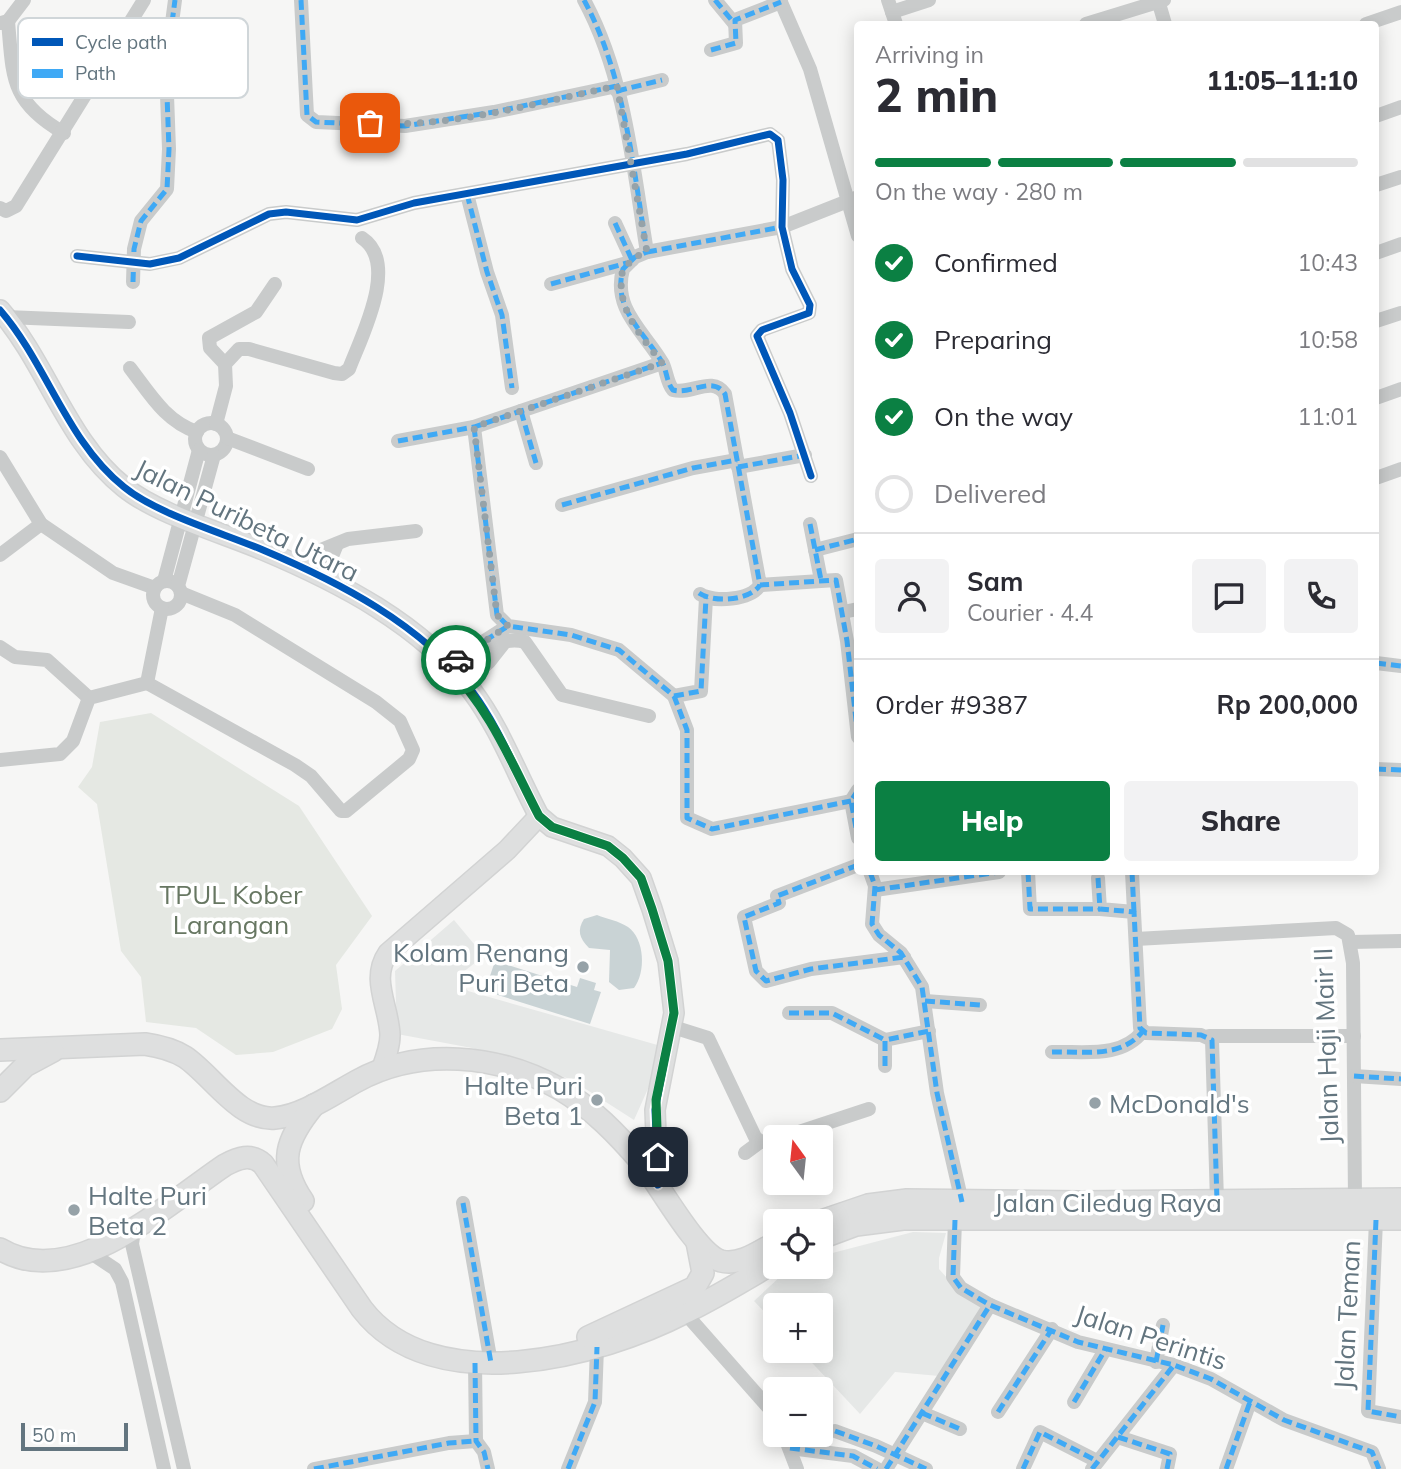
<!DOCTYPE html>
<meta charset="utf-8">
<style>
:root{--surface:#fff;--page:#f2f2f3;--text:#2b2b33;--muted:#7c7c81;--line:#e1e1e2;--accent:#0b8043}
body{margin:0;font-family:Mulish,sans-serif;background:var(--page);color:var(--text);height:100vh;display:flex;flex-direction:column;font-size:26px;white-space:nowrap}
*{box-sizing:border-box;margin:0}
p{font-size:23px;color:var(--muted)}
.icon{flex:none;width:38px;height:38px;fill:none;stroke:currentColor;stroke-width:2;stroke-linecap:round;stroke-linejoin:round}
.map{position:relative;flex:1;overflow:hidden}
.details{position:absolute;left:854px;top:21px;width:525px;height:854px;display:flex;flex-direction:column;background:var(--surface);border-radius:7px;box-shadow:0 4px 18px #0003}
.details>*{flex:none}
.needle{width:46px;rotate:345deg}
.controls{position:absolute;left:763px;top:1125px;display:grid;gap:14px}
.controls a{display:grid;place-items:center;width:70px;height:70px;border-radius:7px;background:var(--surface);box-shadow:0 4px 18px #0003;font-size:35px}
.scale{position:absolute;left:21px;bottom:18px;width:107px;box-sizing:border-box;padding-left:7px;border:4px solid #63757f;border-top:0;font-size:19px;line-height:24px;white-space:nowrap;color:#63757f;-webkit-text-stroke:5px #fff;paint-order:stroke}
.pin{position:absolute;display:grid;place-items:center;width:60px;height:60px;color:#fff;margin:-30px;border-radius:14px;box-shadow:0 4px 10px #0006}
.courier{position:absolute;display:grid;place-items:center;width:70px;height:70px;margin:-35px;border:5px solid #0b8043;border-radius:50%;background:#fff;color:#222;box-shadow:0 2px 9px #0007}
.summary em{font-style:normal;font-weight:800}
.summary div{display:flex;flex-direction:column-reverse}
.summary{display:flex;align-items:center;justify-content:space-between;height:119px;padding:0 21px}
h1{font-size:46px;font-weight:800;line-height:52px}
.bar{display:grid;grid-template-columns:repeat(4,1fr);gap:10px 7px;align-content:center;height:84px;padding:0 21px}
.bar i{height:9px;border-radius:5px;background:var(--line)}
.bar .on{background:var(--accent)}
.bar p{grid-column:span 4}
.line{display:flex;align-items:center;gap:18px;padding:0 21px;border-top:2px solid var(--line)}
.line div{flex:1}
.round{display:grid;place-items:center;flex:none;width:74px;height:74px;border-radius:7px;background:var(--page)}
ol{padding:0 21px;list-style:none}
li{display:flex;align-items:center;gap:21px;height:77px}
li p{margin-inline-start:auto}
li .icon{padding:7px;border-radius:50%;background:var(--accent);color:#fff;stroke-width:4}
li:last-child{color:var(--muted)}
li i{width:38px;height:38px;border:4px solid var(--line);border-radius:50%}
.cta{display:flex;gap:14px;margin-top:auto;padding:14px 21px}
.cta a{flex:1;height:80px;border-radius:7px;background:var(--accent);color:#fff;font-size:28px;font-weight:800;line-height:80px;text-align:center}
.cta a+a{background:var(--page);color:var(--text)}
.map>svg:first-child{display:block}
</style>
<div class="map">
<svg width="1401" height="1469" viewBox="0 0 1401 1469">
<rect width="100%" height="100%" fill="#f6f6f5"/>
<g fill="#e6e8e7">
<path d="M454,920L484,956L458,976L468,991L661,1046L655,1073L634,1120L570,1079L472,1048L397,1034L395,971Z"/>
<path d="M913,1232L946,1233L939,1258V1269L965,1298L986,1307L939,1376L895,1372L860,1414L801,1351H821V1306H775V1323L754,1301L784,1273L796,1267H821V1256Z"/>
</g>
<path fill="#e5e8e3" d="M151,713L299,806L372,916L336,965L342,1009L332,1029L273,1052L236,1055L196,1028L146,1022L141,977L121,951L97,804L78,787L92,767L100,722Z"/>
<g fill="#c9d3d5">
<path d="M597,915C607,919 619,921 628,927C645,939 646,973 634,988L619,990L609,982L610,950L589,948C579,938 577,930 584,919Z"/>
<path d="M495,961L577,987L580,978L596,983L594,990L601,992L590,1024L485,991Z"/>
</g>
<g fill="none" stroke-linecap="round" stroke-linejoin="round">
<g stroke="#d2d3d3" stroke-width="22">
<g id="secondary">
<path d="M0,310C47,364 67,442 124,487C157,514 223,533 263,550C339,582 421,624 472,691C500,728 517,775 539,816L552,827L608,846L623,858L641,878L652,909L668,961L674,1013L655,1110L658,1185"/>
<path d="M382,1068C386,1057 390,1046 390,1035C389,1006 370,979 388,953L507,850L539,816"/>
</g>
</g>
<g stroke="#d2d3d3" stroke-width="24">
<g id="primary">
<path d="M0,1050L145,1044C159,1046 172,1049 185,1057C212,1075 239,1121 275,1118C302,1116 333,1094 357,1081C419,1047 498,1054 560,1089C592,1108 618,1135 642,1163C660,1186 697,1254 721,1261C740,1266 760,1251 775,1243"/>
<path d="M0,1091L25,1066L53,1051"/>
<path d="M303,1201C277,1163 286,1139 314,1105"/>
<path d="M818,1222L868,1205L907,1200L1080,1202L1401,1199"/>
<path d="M821,1238L856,1225L903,1219H1401"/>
<path d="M0,1249C72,1293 168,1203 225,1165C238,1158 251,1153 263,1164L362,1309C433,1401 599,1357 686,1312C717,1297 746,1279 775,1262"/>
<path d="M588,1337L695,1287L703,1273L697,1242"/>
</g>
</g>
<g stroke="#c9cbcb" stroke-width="14">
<path d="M301,0L307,115L316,122L405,126L494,112L617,86"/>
<path d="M584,0C625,76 633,167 647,252L635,257L623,269C612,310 645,332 663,364C667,373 667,383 673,390C692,395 712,375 725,394L760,585L836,580L847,641L858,737"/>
<path d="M715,0L734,23"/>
<path d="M780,0L810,69L858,236"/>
<path d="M888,0L896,24"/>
<path d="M1158,0L1165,24"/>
<path d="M892,12L929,0"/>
<path d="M8,21C13,77 10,102 64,133"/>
<path d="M1,23L8,21L24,0"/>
<path d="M1086,24L1164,0"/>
<path d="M1366,24L1401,12"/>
<path d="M711,50L736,43L735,20L781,2"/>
<path d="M617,91L662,80"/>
<path d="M1376,116L1401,107"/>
<path d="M1376,185L1401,177"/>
<path d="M467,194L487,272L502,315L512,388"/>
<path d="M0,208L6,211L16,206L144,0"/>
<path d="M615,223L632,260"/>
<path d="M647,252L782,227L858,197"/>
<path d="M1376,253L1401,244"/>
<path d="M77,256L150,264L179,258L269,214L286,212L357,220L414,203L687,154L770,134L778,140L783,180L782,227L792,269L810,305L809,313L762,330L757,336L790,413L811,476"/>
<path d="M133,282L134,249L141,221L167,189L169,149L166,68L175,0"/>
<path d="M551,284L627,263"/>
<path d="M6,317L129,322"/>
<path d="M1376,321L1401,313"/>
<path d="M225,364L210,348L209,338L256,312L275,284"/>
<path d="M130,368C150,394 165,421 197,432"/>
<path d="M1376,398L1401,389"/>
<path d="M521,411L536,463"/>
<circle cx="211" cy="439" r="16"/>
<path d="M216,424L226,386L225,364L239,349H249L334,373L342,374L349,369C361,337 400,263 362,238"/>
<path d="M474,427L497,615L508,626L571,635L619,650L674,696L687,730V818L712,829L851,801"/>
<path d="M227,438L308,469"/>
<path d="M398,441L474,427L662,363"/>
<path d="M0,457L41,524L113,573L155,588"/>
<path d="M738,467L805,455"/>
<path d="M1376,478L1401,469"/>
<path d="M562,505L693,468L737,460"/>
<path d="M810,524L821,580"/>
<path d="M815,550L858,539"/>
<path d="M0,555L41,524"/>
<path d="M307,570L316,552L348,539L416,531"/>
<path d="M323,578L337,544"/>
<circle cx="167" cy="595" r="14"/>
<path d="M164,581L199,450"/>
<path d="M178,586L214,455"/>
<path d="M700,594C714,603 751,600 760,585"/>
<path d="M162,608L147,683L295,765L311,776L341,811H346L409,759L413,750L400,721L376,702L235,615L181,593"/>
<path d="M843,612L858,609"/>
<path d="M0,647L15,657L47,660L89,698"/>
<path d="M1376,663L1401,666"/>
<path d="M447,665L508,626"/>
<path d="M457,675C475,658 498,634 525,642L562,695L649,716"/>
<path d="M465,683L489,662L504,643"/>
<path d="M674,696L701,691L706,598"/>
<path d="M0,760L60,754L73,741L89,698L147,683"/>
<path d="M1376,769L1401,770"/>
<path d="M858,790L851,801L858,838"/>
<path d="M858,865L777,896L779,903L744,917L756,971L766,981L811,969L904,957"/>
<path d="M870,872L875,886L872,924L879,935L901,953L922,987L937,1093L962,1202"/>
<path d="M1028,872L1030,909H1100"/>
<path d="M1132,872L1134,912"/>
<path d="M1098,878L1100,909L1134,912L1140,1028L1146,1033L1201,1035L1212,1040L1217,1201"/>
<path d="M875,890L999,872"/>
<path d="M1136,939L1336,928L1348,935L1353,963L1355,1200"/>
<path d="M1351,942L1401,941"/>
<path d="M925,1001L980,1005"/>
<path d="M789,1013H832L885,1040"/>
<path d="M673,1027L708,1038L755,1137L760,1142L775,1139"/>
<path d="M1209,1036H1354"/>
<path d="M1052,1052C1084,1051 1121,1059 1143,1031"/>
<path d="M885,1066V1040L929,1031"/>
<path d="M1354,1076L1401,1079"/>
<path d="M781,1138L869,1109"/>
<path d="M745,1153L760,1142"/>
<path d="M463,1203L491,1363"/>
<path d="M955,1220L953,1277L961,1288L990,1305L1078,1342L1174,1365L1211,1379L1284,1420L1372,1452L1379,1469"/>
<path d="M1376,1220L1368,1411L1401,1417"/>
<path d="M134,1229L132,1244L184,1469"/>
<path d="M88,1251L115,1269L122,1282L164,1469"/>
<path d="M685,1313L775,1415"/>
<path d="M1156,1362L1163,1325"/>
<path d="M475,1363L476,1441L484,1452L488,1469"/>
<path d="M1074,1402L1105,1350"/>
<path d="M998,1412L1052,1329"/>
<path d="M922,1413L960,1429"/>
<path d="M835,1431L876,1446L926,1469"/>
<path d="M784,1435L797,1469"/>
<path d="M1118,1437L1170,1454L1167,1469"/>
<path d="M790,1448L853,1456L877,1469"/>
<path d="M314,1469L449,1443L476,1441"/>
<path d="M568,1469L595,1402L597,1347"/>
<path d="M886,1469L990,1305"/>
<path d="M1023,1469L1040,1432L1097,1461"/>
<path d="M1092,1469L1174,1365"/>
<path d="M1226,1469L1250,1402"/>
</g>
<use href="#secondary" stroke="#dedfdf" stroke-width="19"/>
<use href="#primary" stroke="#dedfdf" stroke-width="21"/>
<g stroke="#3fa9f5" stroke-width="5" stroke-dasharray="10 5" stroke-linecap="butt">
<path d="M301,0L307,115L316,122L405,126L494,112L617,86"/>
<path d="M584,0C625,76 633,167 647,252L635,257L623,269C612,310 645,332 663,364C667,373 667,383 673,390C692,395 712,375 725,394L760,585L836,580L847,641L858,737"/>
<path d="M715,0L734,23"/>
<path d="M711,50L736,43L735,20L781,2"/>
<path d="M617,91L662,80"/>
<path d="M467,194L487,272L502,315L512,388"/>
<path d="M615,223L632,260"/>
<path d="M647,252L782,227"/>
<path d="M133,282L134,249L141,221L167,189L169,149L166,68L175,0"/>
<path d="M551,284L627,263"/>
<path d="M521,411L536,463"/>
<path d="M474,427L497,615L508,626L571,635L619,650L674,696L687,730V818L712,829L851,801"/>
<path d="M398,441L474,427L662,363"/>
<path d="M738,467L805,455"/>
<path d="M562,505L693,468L737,460"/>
<path d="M810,524L821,580"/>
<path d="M815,550L858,539"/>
<path d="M699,593C713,603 750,601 760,585"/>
<path d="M1376,663L1401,666"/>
<path d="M447,665L508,626"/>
<path d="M674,696L701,691L706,598"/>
<path d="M1376,769L1401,770"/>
<path d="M858,790L851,801L858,838"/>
<path d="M858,865L777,896L779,903L744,917L756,971L766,981L811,969L904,957"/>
<path d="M870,872L875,886L872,924L879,935L901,953L922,987L937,1093L962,1202"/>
<path d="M1028,872L1030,909H1100"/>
<path d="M1132,872L1134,912"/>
<path d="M1098,878L1100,909L1134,912L1140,1028L1146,1033L1201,1035L1212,1040L1217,1201"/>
<path d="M875,890L999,872"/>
<path d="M925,1001L980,1005"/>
<path d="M789,1013H832L885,1040"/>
<path d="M1052,1052C1084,1051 1121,1059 1143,1031"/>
<path d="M885,1066V1040L929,1031"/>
<path d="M1354,1076L1401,1079"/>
<path d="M463,1203L491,1363"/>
<path d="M955,1220L953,1277L961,1288L990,1305L1078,1342L1174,1365L1211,1379L1284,1420L1372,1452L1379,1469"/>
<path d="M1376,1220L1368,1411L1401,1417"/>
<path d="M1156,1362L1163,1325"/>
<path d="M475,1363L476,1441L484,1452L488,1469"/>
<path d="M1074,1402L1105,1350"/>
<path d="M998,1412L1052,1329"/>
<path d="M922,1413L960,1429"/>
<path d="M835,1431L876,1446L926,1469"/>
<path d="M1118,1437L1170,1454L1167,1469"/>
<path d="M790,1448L853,1456L877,1469"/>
<path d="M314,1469L449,1443L476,1441"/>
<path d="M568,1469L595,1402L597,1347"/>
<path d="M886,1469L990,1305"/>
<path d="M1023,1469L1040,1432L1097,1461"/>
<path d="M1092,1469L1174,1365"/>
<path d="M1226,1469L1250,1402"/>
</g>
<g stroke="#fff" stroke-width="11">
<g id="cycleway">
<path d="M77,256L150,264L179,258L269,214L286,212L357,220L414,203L687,154L770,134L778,140L783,180L782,227L792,269L810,305L809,313L762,330L757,336L790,413L811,476"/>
<path d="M0,310C47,364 67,442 124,487C157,514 223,533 263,550C339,582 421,624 472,691C500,728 517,775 539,816L552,827L608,846L623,858L641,878L652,909L668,961L674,1013L655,1110L658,1185"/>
</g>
</g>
<use href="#cycleway" stroke="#0057b8" stroke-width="7"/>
</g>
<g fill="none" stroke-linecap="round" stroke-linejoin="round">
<path stroke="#96a2a8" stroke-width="7" stroke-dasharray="0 12.6" d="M370,123C449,129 539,102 617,86L647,252L635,257L623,269C614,306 640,335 662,363L474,427L497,615L508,626L456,660"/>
<path stroke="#0b8043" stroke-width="9" d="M456,660L447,666C490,708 512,764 539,816L552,827L608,846L623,858L641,878L652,909L668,961L674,1013L656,1100L658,1157"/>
</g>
<g fill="#96a2a8" stroke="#fff" stroke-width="2.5">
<circle cx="583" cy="967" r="7"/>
<circle cx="597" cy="1100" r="7"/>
<circle cx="1095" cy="1103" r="7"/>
<circle cx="74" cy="1210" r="7"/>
</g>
<g text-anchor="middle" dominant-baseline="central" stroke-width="7" stroke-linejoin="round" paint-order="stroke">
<g font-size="26" fill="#63757f" stroke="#fff">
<text transform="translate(247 520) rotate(26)">Jalan Puribeta Utara</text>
<text transform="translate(1326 1046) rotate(-92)">Jalan Haji Mair II</text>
<text x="1108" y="1202">Jalan Ciledug Raya</text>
<text transform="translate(1347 1315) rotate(-87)">Jalan Teman</text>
<text transform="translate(1151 1337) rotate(18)">Jalan Perintis</text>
</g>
<g font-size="26" fill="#677762" stroke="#fff">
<text x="231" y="894">TPUL Kober<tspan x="231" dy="30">Larangan</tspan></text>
</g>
<g font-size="26" fill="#63757f" stroke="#fff" text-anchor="end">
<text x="569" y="952">Kolam Renang<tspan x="569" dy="30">Puri Beta</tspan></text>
<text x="583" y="1085">Halte Puri<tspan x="583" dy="30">Beta 1</tspan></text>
<text x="1109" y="1103" text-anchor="start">McDonald's</text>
<text x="88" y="1195" text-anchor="start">Halte Puri<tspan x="88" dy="30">Beta 2</tspan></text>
</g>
</g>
<rect x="18" y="18" width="230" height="80" rx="10" fill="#fff" stroke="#d0d6d9" stroke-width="2"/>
<rect x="32" y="38" width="31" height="8" fill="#0057b8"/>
<rect x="32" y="69" width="31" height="9" fill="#3fa9f5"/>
<g font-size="19" fill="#63757f">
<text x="75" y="49">Cycle path</text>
<text x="75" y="80">Path</text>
</g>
</svg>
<div class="controls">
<a><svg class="needle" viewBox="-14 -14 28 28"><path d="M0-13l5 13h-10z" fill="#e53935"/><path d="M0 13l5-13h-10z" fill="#7c7c81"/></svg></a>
<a><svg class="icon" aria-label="locate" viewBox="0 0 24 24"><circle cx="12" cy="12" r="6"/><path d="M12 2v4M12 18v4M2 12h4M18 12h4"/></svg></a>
<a>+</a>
<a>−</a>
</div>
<div class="scale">50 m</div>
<div class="pin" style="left:370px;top:123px;background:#ea580c"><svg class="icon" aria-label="bag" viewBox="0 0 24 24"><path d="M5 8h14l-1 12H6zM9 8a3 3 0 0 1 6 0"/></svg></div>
<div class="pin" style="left:658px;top:1157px;background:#1f2937"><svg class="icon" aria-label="home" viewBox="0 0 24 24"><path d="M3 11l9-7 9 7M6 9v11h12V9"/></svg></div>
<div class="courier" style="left:456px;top:660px"><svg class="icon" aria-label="car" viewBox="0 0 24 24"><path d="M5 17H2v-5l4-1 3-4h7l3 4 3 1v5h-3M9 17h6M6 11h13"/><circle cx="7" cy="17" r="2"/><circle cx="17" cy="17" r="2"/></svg></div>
<section class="details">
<div class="summary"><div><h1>2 min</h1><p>Arriving in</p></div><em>11:05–11:10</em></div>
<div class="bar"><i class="on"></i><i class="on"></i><i class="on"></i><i></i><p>On the way · 280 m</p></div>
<ol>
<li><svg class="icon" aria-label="check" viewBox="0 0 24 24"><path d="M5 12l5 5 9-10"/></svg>Confirmed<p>10:43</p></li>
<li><svg class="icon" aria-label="check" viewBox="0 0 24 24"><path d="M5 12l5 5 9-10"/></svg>Preparing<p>10:58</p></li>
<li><svg class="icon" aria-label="check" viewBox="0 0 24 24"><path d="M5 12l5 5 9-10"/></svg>On the way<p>11:01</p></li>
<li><i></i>Delivered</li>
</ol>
<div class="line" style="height:126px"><a class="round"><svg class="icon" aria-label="person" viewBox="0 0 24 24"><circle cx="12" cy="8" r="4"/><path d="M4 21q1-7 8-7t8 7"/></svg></a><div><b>Sam</b><p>Courier · 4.4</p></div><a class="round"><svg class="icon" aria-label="chat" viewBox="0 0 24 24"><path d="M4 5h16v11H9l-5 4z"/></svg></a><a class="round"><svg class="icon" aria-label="phone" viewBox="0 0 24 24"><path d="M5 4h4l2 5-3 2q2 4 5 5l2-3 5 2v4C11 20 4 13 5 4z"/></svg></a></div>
<div class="line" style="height:91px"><div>Order #9387</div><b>Rp 200,000</b></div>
<div class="cta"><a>Help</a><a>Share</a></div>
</section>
</div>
